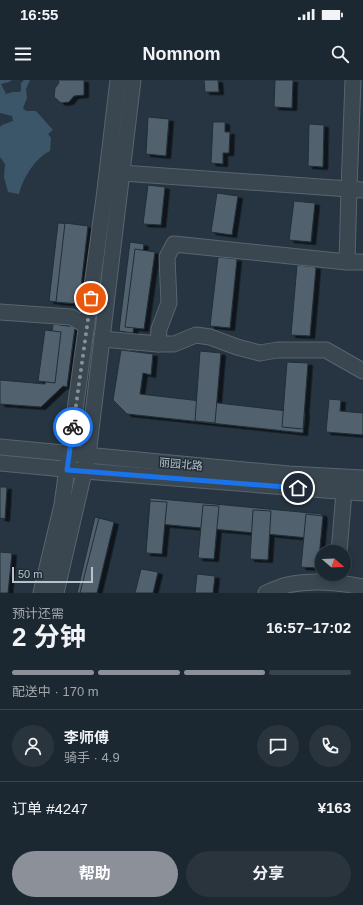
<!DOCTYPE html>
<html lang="zh">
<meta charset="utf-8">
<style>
:root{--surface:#1c2831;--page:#29343d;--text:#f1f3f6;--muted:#a0a6ab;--line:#3a444d;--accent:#8c9099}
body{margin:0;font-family:Helvetica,"Noto Sans SC",sans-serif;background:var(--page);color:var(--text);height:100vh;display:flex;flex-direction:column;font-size:15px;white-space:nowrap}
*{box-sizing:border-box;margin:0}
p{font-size:13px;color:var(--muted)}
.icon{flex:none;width:22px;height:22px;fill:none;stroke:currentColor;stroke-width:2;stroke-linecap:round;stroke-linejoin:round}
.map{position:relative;height:513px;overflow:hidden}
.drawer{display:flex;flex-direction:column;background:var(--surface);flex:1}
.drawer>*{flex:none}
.needle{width:26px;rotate:109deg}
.tools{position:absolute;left:315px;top:465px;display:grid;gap:8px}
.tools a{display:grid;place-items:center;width:36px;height:36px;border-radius:50%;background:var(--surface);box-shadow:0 2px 10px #0003,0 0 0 1px var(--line);font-size:20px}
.scale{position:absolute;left:12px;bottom:10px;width:81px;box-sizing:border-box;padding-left:4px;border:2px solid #b7c2cb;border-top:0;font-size:11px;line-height:14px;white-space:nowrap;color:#b7c2cb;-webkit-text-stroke:3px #1f2c36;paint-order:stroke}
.pin{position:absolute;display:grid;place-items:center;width:34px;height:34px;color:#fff;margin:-17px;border:2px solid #fff;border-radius:50%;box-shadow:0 1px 4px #0007}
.courier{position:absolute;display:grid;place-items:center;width:40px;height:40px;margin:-20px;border:3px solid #1a73e8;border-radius:50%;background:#fff;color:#222;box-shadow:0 1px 5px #0007}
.summary em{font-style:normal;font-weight:700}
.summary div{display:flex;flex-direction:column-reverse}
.summary{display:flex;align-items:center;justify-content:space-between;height:68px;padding:0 12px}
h1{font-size:26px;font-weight:700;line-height:30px}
.bar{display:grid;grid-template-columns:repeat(4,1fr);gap:6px 4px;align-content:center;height:48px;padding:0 12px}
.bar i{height:5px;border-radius:3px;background:var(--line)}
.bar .active{background:var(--accent)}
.bar p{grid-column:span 4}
.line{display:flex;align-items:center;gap:10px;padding:0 12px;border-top:1px solid var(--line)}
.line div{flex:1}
.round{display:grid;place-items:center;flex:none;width:42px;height:42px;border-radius:21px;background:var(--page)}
.cta{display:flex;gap:8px;margin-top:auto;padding:8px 12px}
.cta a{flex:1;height:46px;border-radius:24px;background:var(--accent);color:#fff;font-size:16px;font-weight:700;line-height:46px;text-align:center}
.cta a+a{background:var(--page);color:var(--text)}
.status{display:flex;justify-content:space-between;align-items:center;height:28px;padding:0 20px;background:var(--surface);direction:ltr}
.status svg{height:11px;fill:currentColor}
header{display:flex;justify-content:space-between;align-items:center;height:52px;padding:0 12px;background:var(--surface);font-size:18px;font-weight:700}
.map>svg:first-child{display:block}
</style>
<div class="status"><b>16:55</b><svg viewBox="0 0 49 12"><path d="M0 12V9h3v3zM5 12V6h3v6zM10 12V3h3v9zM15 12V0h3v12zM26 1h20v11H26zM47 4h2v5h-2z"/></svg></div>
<header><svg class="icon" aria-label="menu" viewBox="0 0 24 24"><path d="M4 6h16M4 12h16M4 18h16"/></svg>Nomnom<svg class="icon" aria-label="search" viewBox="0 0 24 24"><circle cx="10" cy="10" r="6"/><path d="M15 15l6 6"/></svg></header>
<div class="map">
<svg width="363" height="513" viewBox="0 0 363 513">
<defs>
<filter id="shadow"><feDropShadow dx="4.5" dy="2.5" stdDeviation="0" flood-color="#0009"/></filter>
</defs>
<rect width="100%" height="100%" fill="#263541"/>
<path fill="#3c5669" d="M0,0H12L9,2L1,4L6,14L13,12H19L21,11V3L24,0H30L26,9L27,18L23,28L26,31H36L53,50L48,54L51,58L50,71C35,78 23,98 19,114L8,112L4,97L5,84L0,77V47L2,45L13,41L12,36L0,33Z"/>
<g fill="#51626e" stroke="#212e38" filter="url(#shadow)">
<path d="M58,0H84V15L74,16L69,22L61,23L54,17L55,8L59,3Z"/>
<path d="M204,0H218L219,12H205Z"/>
<path d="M275,0H293L292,28L274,27Z"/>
<path d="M148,37L169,39L166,76L146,74Z"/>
<path d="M213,42H225V52H230L229,73H223V84L211,83Z"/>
<path d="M309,44L324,45L323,87L308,86Z"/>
<path d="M148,105L165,107L161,145L143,144Z"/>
<path d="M217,113L238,116L232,155L211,152Z"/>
<path d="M294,121L315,123L311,162L289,160Z"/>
<path d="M58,143L75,144L66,223L49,221Z"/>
<path d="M65,143L88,146L79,224L56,222Z"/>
<path d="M130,162L144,164L133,253L119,251Z"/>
<path d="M135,169L155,172L144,249L125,247Z"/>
<path d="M218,177L237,179L230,248L210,246Z"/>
<path d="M297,185L316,187L310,256L291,255Z"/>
<path d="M53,244L75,247L67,307L63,306L41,327L0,324V300L45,304Z"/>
<path d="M45,250L61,252L55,303L38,301Z"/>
<path d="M125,269L143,272L138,330L128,329L119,320Z"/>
<path d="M121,270L153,274L151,295L143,293L140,314L305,333L303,353L127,334L113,320Z"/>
<path d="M200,271L221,273L215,343L195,341Z"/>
<path d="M287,282L308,283L303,349L282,347Z"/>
<path d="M329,319L341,320L340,331L363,333V355L326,352Z"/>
<path d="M0,407H7L5,439L0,438Z"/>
<path d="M150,418L322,434L319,459L148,443Z"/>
<path d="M150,421L167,422L162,474L146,473Z"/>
<path d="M203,425L219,426L214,479L198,478Z"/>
<path d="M253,430L271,431L268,480L250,479Z"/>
<path d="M306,434L323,436L318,488L301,487Z"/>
<path d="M95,437L111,441L94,513H77Z"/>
<path d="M99,438L114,442L97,513H80Z"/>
<path d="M0,472L12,473L8,513H0Z"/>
<path d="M141,489L158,492L153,513H135Z"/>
<path d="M197,494L215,496L213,513H195Z"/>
</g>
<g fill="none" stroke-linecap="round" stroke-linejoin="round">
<g stroke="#58656e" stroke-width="17">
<g id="minor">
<path d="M122,93L349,109L353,0"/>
<path d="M347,182H363"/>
<path d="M0,232L71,237L87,246"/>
<path d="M102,259L158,264L159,249L169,223L167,177L174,164L347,182L349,109L363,110"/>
<path d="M158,264H174L196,255L210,257L237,267L260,273L277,270H326L363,291"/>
<path d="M0,367L289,394L363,398"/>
<path d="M0,383L85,391L363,413"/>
<path d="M339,472L344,412"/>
<path d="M41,513L62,425L104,118L118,0"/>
<path d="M56,513L88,375L133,0"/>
<path d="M266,513C273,510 280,507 287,505C311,500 339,502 363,507"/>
</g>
</g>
<use href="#minor" stroke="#3a4751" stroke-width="15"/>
</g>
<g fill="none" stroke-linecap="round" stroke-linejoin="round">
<path stroke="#84919b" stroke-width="4" stroke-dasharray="0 7.2" d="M73,347L91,218"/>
<path stroke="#1a73e8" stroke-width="5" d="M73,347L67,390L298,408"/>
</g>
<g text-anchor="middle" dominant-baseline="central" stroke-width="3" stroke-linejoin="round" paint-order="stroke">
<g font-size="11" fill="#b7c2cb" stroke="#1f2c36">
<text transform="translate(181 384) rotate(5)">丽园北路</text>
</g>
</g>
</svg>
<div class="tools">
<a><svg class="needle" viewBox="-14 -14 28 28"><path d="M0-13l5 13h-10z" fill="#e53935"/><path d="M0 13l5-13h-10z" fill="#a0a6ab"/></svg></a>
</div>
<div class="scale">50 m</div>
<div class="pin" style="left:91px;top:218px;background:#ea580c"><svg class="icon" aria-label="bag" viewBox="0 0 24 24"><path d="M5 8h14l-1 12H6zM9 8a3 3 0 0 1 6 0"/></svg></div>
<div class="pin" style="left:298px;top:408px;background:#1f2937"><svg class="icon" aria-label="home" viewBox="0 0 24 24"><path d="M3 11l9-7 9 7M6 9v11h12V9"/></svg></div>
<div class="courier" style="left:73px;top:347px"><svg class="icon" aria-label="bike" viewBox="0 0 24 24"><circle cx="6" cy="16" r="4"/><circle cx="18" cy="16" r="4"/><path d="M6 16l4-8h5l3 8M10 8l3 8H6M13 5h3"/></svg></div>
</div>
<section class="drawer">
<div class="summary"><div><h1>2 分钟</h1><p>预计还需</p></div><em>16:57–17:02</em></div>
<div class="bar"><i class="active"></i><i class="active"></i><i class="active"></i><i></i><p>配送中 · 170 m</p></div>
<div class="line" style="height:72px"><a class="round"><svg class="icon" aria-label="person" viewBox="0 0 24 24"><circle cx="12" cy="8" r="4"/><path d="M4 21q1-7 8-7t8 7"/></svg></a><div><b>李师傅</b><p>骑手 · 4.9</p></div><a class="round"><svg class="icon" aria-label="chat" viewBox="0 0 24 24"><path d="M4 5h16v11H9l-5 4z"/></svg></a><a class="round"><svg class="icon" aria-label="phone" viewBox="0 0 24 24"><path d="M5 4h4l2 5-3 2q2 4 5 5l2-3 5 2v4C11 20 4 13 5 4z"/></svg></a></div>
<div class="line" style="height:52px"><div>订单 #4247</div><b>¥163</b></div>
<div class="cta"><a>帮助</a><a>分享</a></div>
</section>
